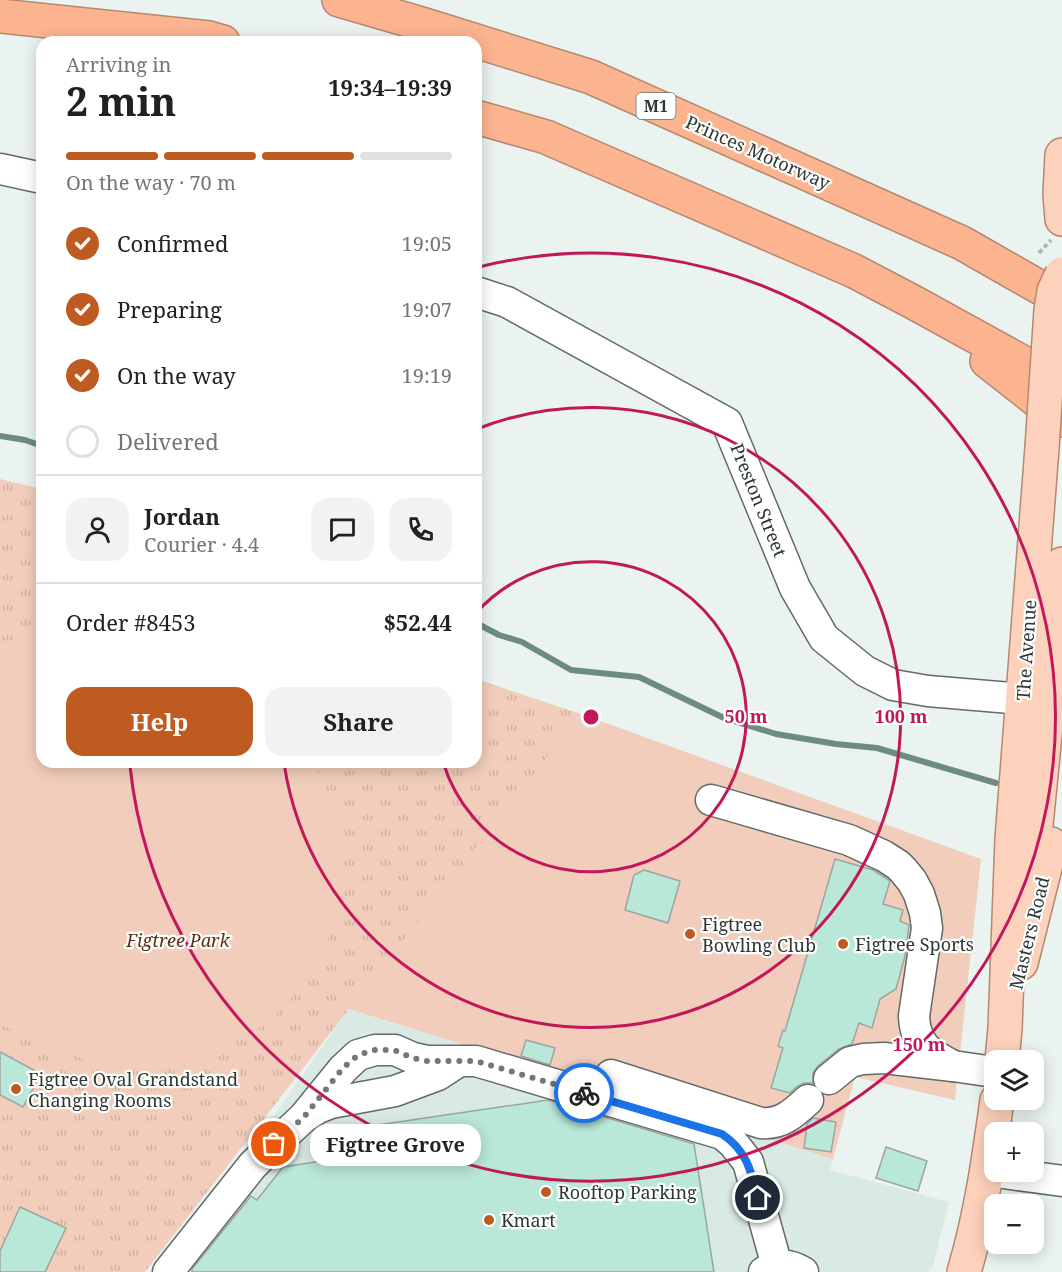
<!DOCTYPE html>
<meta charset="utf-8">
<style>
:root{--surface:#fff;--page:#f2f2f2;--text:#202124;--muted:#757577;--line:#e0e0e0;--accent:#be5b21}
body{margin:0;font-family:"Noto Serif",serif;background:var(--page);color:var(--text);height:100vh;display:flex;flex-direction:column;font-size:22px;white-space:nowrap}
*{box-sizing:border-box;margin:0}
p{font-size:20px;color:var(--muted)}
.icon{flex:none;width:33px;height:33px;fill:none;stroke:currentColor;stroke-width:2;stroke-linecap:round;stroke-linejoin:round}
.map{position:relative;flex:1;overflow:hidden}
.drawer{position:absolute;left:36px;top:36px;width:446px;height:732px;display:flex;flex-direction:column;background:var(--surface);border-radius:18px;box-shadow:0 3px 15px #0003}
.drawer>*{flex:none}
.controls{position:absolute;left:984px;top:1050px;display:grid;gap:12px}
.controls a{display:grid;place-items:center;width:60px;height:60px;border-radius:12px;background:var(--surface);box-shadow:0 3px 15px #0003;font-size:30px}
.pin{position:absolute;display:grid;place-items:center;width:51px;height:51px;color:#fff;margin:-26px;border:3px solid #fff;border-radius:50%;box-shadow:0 2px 6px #0007}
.courier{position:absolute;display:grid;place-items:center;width:60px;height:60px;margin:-30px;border:4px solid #1a73e8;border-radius:50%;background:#fff;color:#222;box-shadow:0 2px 8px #0007}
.bubble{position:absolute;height:42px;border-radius:18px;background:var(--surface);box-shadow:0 3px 15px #0003;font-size:20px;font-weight:700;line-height:42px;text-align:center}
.head em{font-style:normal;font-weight:700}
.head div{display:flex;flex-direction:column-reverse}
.head{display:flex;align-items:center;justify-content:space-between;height:102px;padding:0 30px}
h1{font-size:39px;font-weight:700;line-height:45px}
.bar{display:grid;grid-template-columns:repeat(4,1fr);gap:9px 6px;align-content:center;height:72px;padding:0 30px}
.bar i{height:8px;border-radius:4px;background:var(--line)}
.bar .active{background:var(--accent)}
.bar p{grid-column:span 4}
.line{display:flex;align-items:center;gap:15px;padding:0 30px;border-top:2px solid var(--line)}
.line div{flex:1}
.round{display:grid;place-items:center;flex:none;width:63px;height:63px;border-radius:18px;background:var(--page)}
ol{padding:0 30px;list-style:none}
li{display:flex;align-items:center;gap:18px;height:66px}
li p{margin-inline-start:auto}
li .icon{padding:6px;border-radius:50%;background:var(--accent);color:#fff;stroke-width:4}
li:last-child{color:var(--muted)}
li i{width:33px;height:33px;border:3px solid var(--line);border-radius:50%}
.action{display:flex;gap:12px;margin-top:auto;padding:12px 30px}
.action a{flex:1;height:69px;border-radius:18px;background:var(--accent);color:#fff;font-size:24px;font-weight:700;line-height:69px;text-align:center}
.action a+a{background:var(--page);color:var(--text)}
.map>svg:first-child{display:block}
</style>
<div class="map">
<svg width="1062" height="1272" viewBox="0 0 1062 1272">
<defs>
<pattern id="park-tufts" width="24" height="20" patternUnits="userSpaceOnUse" patternTransform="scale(1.5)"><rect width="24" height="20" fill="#f2cdbb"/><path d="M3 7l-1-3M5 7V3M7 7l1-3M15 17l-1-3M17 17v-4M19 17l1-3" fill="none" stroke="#d0b1a1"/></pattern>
</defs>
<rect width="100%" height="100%" fill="#eaf3f0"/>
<path fill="#d9e9e3" d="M349,1009L833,1159L830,1170L949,1202L933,1265L928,1272H164Z"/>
<path fill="url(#park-tufts)" d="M0,479L42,489V762H476V679L581,714L384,967L349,1009L145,1272H0Z"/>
<g fill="#f2cdbb">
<path d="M42,643V762H312L324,784L336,814L343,851V891L325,949L304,984L268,1023L209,1057L167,1067L138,1068L100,1064L67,1054L18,1033L0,1023V660L23,648Z"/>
<path d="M581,714L981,859L955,1100L855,1077L833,1159L349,1009Z"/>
</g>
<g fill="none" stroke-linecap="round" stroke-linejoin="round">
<g stroke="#6c8c82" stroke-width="6">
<path d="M0,436L25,440L42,446"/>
<path d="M476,623L499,635L522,642L571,670L639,677L724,718L776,734L836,744L877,748L996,783"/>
</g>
</g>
<g fill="#b9e7d8" stroke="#9da5a2" stroke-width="1.5">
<path d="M835,859L873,870L890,881L883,904L903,910L900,921L909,925L905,956L896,989L880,999L872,1028L859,1023L852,1044L839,1049L818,1066L813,1073V1083H804L796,1087L790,1093L771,1088L783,1048L778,1046L783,1030L785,1031Z"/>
<path d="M644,870L680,881L668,923L625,910L634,875Z"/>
<path d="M526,1040L555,1048L550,1065L521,1056Z"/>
<path d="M0,1052L34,1070L29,1080L36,1083L23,1107L0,1095Z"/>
<path d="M548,1100L694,1144L714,1272H192V1269L251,1196L257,1200L283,1167L354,1156L351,1129Z"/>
<path d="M813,1118L836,1122L831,1152L804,1148L807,1124Z"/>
<path d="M886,1147L927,1161L918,1191L876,1178Z"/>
<path d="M20,1207L66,1228L45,1272H0V1251Z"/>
</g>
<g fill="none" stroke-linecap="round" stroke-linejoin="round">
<g stroke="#636a67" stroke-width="33">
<g id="minor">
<path d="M0,169L42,178"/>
<path d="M476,292L507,302L727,423L795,588L824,638L865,671L893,685L928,691L1022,699"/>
<path d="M711,800L849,840L884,856L898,865L903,870L912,881L919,894L925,913L927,928L914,1016C915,1045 930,1054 953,1066"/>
<path d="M611,1075L761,1123C781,1125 794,1113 808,1100"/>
<path d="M829,1079L850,1062L863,1059L884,1058L953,1066L994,1072"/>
<path d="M307,1115L318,1108L331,1103L395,1091L438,1075L455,1064"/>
<path d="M996,1172L1062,1181"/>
<path d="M168,1272L252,1166L262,1156L304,1117L343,1069L358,1055L375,1050H395L413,1058L427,1061H476L722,1134L733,1143L748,1162L777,1266"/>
<path d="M764,1272C777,1264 790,1264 803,1272"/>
</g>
</g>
<g stroke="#b58870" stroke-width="36">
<g id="major">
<path d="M1062,155L1060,194L1062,219"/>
<path d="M1032,865L1062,564"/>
<path d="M1021,963L1051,844"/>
<path d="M1002,1060L1005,1029L1012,839L1042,448"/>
<path d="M964,1272C981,1215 989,1158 997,1100"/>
</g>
</g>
<g stroke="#b58870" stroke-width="36">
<g id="highway">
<path d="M339,0L425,25L591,77L962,243L1062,300"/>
<path d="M0,16L209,38L223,42"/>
<path d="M476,117L546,137L854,271L913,302L1062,384"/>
<path d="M987,361L1062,420"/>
</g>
</g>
<path stroke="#b0b7b4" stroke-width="4" stroke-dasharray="4.5 3" stroke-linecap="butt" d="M1039,253L1051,240"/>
<use href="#minor" stroke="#fff" stroke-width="30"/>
<use href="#major" stroke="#fdd2bc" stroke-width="33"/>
<use href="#highway" stroke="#fcb490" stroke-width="33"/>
<g stroke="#b58870" stroke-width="36" stroke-linecap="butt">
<path id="major-bridge" d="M1042,448L1051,310L1054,291L1062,274"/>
</g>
<use href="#major-bridge" stroke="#fdd2bc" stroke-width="33"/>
</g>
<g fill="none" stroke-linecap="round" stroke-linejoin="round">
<path stroke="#727876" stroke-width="6" stroke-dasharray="0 10.8" d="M274,1144L304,1117L343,1068L358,1055L375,1050H394L413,1058L427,1061H476L584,1093"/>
<path stroke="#1a73e8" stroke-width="8" d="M584,1093L722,1134C747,1151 751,1171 758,1198"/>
</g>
<g fill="none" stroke="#c2185b" stroke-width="3">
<path d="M476 613A155 155 0 1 1 443 762"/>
<path d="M477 429A310 310 0 1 1 284 763"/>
<path d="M479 267A464 464 0 1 1 130 766"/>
</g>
<g fill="#be5b21" stroke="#fbfffd" stroke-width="2">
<circle cx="690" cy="934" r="6"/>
<circle cx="843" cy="944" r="6"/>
<circle cx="16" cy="1089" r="6"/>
<circle cx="546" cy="1192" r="6"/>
<circle cx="489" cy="1220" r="6"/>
</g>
<g text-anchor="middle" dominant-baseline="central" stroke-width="4.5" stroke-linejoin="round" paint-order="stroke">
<rect fill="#fbfffd" stroke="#6e7270" stroke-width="1.5" x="636.5" y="93" width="39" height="26" rx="4.5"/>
<g font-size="16" font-weight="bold" fill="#323534">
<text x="656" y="106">M1</text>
</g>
<g font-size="18" fill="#323534" stroke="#fbfffd">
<text transform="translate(758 152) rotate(24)">Princes Motorway</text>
<text transform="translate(759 500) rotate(68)">Preston Street</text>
<text transform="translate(1026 650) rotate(-86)">The Avenue</text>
<text transform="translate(1029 933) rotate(-76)">Masters Road</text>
</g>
<g font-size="18" fill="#323534" stroke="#fbfffd" text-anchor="start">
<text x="702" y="924">Figtree<tspan x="702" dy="21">Bowling Club</tspan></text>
<text x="855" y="944">Figtree Sports</text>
<text x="28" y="1079">Figtree Oval Grandstand<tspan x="28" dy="21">Changing Rooms</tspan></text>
<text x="558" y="1192">Rooftop Parking</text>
<text x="501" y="1220">Kmart</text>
</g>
<g font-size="18" font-style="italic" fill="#602e12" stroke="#fbfffd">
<text x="178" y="940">Figtree Park</text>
</g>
</g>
<circle cx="591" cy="717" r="9" fill="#c2185b" stroke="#fbfffd" stroke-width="3"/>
<g font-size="18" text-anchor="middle" font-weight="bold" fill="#c2185b" stroke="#fbfffd" stroke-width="4.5" stroke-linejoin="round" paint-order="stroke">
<text x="746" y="723">50 m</text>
<text x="901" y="723">100 m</text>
<text x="919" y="1051">150 m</text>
</g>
</svg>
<div class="controls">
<a><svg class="icon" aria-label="layers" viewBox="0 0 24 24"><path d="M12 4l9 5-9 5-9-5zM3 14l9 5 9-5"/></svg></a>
<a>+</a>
<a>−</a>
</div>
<div class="pin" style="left:274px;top:1144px;background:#ea580c"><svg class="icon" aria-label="bag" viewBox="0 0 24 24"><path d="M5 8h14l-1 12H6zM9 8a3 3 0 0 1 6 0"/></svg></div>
<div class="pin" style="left:758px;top:1198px;background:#1f2937"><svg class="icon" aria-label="home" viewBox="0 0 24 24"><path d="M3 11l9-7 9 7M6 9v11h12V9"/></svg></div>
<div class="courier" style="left:584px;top:1093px"><svg class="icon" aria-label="bike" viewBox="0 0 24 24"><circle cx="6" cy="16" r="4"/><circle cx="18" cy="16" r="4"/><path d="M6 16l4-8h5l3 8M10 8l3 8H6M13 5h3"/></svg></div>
<div class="bubble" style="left:310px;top:1124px;width:171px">Figtree Grove</div>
<section class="drawer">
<div class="head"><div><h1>2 min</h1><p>Arriving in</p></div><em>19:34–19:39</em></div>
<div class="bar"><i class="active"></i><i class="active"></i><i class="active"></i><i></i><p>On the way · 70 m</p></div>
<ol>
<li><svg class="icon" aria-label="check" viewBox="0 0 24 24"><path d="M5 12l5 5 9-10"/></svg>Confirmed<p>19:05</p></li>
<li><svg class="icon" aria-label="check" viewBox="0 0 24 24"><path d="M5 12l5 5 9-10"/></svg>Preparing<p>19:07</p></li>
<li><svg class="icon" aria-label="check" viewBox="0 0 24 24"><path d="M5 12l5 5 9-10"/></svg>On the way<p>19:19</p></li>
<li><i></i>Delivered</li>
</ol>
<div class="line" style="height:108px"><a class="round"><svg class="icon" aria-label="person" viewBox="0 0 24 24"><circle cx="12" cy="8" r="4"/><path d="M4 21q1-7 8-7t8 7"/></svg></a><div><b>Jordan</b><p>Courier · 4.4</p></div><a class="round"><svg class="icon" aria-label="chat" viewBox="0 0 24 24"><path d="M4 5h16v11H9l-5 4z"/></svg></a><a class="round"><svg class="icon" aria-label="phone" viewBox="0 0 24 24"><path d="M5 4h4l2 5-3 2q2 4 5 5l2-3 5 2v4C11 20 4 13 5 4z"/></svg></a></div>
<div class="line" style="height:78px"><div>Order #8453</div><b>$52.44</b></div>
<div class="action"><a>Help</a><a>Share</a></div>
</section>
</div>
